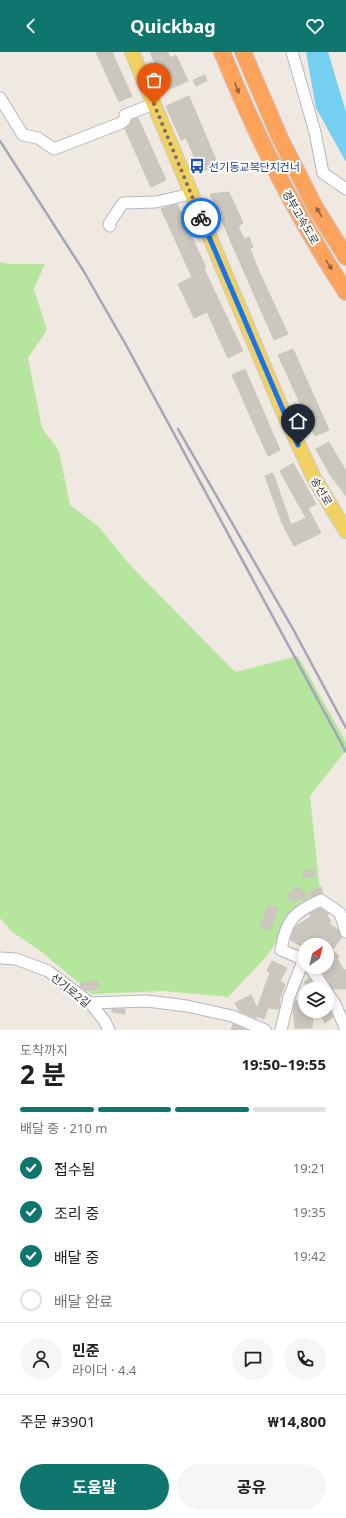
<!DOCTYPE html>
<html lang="ko">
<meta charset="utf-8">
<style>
:root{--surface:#fff;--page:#f6f6f6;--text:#202124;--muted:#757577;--line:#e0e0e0;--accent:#0f766e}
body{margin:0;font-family:"Noto Sans","Noto Sans KR",sans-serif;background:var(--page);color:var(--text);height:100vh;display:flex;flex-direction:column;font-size:15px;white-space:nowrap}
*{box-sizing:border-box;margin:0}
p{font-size:13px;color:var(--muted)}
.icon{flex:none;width:22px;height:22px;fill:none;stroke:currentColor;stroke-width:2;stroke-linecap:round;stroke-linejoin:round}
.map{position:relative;height:978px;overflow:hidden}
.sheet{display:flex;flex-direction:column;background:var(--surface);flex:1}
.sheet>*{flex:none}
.needle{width:26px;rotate:35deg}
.tools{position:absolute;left:298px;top:886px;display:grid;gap:8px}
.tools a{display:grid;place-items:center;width:36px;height:36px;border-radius:50%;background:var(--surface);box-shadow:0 2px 10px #0003;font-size:20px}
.pin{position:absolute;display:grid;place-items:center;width:34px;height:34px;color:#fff;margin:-41px -17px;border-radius:50% 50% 50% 0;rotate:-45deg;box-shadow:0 0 4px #0007}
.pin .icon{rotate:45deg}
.courier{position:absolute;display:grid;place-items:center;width:40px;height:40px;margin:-20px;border:3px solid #1a73e8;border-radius:50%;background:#fff;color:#222;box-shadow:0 1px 5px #0007}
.summary em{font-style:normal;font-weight:700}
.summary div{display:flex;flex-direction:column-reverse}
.summary{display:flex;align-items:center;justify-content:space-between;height:68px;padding:0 20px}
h1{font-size:26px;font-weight:700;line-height:30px}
.bar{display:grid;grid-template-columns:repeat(4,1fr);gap:6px 4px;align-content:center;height:48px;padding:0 20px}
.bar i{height:5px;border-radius:3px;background:var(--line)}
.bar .on{background:var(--accent)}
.bar p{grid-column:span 4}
.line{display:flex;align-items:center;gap:10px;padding:0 20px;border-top:1px solid var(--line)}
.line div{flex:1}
.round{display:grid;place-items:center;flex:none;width:42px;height:42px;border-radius:21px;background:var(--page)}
ol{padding:0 20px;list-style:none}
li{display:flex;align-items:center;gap:12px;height:44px}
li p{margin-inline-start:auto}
li .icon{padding:4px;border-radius:50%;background:var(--accent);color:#fff;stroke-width:4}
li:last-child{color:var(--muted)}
li i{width:22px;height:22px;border:2px solid var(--line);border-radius:50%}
.button{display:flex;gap:8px;margin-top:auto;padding:8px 20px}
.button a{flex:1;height:46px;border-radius:24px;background:var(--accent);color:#fff;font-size:16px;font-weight:700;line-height:46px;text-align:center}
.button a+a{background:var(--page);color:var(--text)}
header{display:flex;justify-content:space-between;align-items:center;height:52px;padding:0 20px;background:var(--accent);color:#fff;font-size:18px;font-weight:700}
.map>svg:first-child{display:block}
</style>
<header><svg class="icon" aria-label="back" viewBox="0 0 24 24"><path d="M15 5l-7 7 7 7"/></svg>Quickbag<svg class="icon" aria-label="heart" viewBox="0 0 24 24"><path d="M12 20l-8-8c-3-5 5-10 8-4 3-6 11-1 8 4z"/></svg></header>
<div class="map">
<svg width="346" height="978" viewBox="0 0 346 978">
<rect width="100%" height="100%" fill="#efe9e1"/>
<path fill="#b6e59e" d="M0,210L8,212H45L34,237L47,278L28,306L42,376L59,399L70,453L98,474L131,514L235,620L298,604L346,690V698L310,744L321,848L284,878L267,904L228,945L163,939L92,942L38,897L12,880L0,866Z"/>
<path fill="#75cff0" d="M306,0H328L346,60V110L316,56Z"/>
<g fill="#cbc7bf" stroke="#cbc5ba">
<path d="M96,0H112L132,44L119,50Z"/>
<path d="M150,0H168L170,6L176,3L188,29L167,38Z"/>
<path d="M205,23L207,29L196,34L193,28Z"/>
<path d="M189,44L218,113L201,120L186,86L181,88L166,54Z"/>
<path d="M138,66L166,128L151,135L125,77L131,71L132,68Z"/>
<path d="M229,140L243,171L238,174L244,187L249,185L253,195L250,197L261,224L288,282L274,288L210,142Z"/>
<path d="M177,152L206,216L204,217L243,299L228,306L207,260L194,266L178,232L192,225L161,157Z"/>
<path d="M293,297L329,378L315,384L278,303Z"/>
<path d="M245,317L280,398L268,404L232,323Z"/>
<path d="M329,390L346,419V444L329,421L316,397Z"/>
<path d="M293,411L316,452L308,456L321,481L294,494L282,471L265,424L273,421L291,473L306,466L280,419Z"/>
<path d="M314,818L315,825L304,826L303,819Z"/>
<path d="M296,834L308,843L304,849L299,845L295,851L287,845Z"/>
<path d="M321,835L323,842L311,845L310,839Z"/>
<path d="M268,853L278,856L271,878L260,875Z"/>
<path d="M320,856L329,862L327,864L331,869L329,871L338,878L342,885L332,898L339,904L337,906L344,919L346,917V937H333L323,921L327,919V893H305V896L290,888L296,874L312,864L309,862Z"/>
<path d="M272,909L287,916L280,929L285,932L280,946L279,957L268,956L264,967L257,964L256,966L239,959L235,951L251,943L257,956L270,921L267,919Z"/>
<path d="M309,926L317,937H309L304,930Z"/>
<path d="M97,928L99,936L86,939L81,935L80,932Z"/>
<path d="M302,947L303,950H305V959H313L312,976H295L293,956L295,949Z"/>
<path d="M327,953L333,965L325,971L319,959H327Z"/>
<path d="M112,957H125V962L112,960Z"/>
<path d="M233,972L247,978H231Z"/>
</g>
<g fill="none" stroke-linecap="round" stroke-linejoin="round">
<g stroke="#b4b7c1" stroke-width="13">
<g id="minor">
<path d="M292,0L315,80L323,121L346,137"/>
<path d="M0,46L23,83L38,86L54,97L121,71L125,68V63L154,52"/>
<path d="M110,174L109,172L123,151L156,150L191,142"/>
<path d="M0,906L16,907L48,919L90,951L104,968L109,978"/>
<path d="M305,908L281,898C286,868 294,860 321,848L340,861L346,880"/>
<path d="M310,915L325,937"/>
<path d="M327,940L335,952L346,978"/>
<path d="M90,951L147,949L187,954L232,964L265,978"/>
<path d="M281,978L289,945L304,907"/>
</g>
</g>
<g stroke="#c9c9c9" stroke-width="16">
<path id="major" d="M132,0L284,362L314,426L346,479"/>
</g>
<g stroke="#c9c9c9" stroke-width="18">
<g id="highway">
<path d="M222,0C256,84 296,164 346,240"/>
<path d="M243,0L280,86L315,155L346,205"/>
</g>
</g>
<use href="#minor" stroke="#fff" stroke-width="11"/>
<use href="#major" stroke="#f2d163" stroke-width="14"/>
<use href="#highway" stroke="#ffa35c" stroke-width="16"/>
<g stroke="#a3a6b8" stroke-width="2.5">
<path d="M0,89L83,218L126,293L346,700"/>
<path d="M178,377L293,577L346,676"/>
</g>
</g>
<defs><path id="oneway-solid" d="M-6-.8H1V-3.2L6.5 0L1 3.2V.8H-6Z"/></defs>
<g fill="#8c6343">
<use href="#oneway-solid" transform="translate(237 36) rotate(68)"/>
<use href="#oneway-solid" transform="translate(319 160) rotate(-121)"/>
<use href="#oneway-solid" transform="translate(329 213) rotate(57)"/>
</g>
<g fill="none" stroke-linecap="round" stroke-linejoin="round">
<path stroke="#726f6d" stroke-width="4" stroke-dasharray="0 7.2" d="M154,52L201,166"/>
<path stroke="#1a73e8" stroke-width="5" d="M201,166L298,393"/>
</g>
<defs>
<g id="bus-bare" transform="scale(1.2)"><path d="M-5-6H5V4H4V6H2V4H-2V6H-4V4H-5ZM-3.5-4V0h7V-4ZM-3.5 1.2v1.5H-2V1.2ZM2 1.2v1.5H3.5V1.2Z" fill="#1a4fb4" stroke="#fff" stroke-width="2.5" paint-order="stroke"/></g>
</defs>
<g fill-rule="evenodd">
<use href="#bus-bare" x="197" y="114"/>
</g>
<g text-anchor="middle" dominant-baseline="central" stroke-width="4" stroke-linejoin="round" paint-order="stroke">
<g font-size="11" fill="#164399" stroke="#fff" text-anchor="start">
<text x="209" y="114">선기동교복단지건너</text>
</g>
<g font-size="11" fill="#2e2e2e" stroke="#fff">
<text transform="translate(301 165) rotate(60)">경부고속도로</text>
<text transform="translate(322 439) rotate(60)">송선로</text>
<text transform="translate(71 938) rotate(39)">선기로2길</text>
</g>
</g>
</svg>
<div class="tools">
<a><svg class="needle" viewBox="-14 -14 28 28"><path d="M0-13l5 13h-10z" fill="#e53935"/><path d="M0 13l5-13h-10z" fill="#757577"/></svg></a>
<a><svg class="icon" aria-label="layers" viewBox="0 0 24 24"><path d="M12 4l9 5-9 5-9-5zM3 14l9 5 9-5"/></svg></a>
</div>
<div class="pin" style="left:154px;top:52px;background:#ea580c"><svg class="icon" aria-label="bag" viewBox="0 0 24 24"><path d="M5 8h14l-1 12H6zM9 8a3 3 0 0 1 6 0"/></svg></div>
<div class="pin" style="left:298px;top:393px;background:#1f2937"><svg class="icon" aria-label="home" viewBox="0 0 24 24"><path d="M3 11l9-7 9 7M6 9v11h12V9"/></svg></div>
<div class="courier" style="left:201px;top:166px"><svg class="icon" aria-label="bike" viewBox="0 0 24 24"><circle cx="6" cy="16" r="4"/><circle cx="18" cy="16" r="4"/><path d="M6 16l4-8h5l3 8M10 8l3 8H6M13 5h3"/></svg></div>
</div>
<section class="sheet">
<div class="summary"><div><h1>2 분</h1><p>도착까지</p></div><em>19:50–19:55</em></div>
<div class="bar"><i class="on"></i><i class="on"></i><i class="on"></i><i></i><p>배달 중 · 210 m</p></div>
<ol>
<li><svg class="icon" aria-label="check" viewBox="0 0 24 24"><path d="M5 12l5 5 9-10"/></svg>접수됨<p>19:21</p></li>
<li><svg class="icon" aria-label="check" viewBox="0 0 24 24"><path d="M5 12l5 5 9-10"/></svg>조리 중<p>19:35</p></li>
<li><svg class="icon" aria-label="check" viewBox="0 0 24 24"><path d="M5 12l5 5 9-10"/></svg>배달 중<p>19:42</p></li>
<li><i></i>배달 완료</li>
</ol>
<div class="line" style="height:72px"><a class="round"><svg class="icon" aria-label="person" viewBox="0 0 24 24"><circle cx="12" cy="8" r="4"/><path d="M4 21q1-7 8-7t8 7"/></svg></a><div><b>민준</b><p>라이더 · 4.4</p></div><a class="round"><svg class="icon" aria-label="chat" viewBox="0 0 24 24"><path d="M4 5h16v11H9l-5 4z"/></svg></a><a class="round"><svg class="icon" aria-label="phone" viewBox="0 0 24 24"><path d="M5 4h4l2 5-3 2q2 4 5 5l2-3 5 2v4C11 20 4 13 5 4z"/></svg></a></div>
<div class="line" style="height:52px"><div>주문 #3901</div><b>₩14,800</b></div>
<div class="button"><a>도움말</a><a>공유</a></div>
</section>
